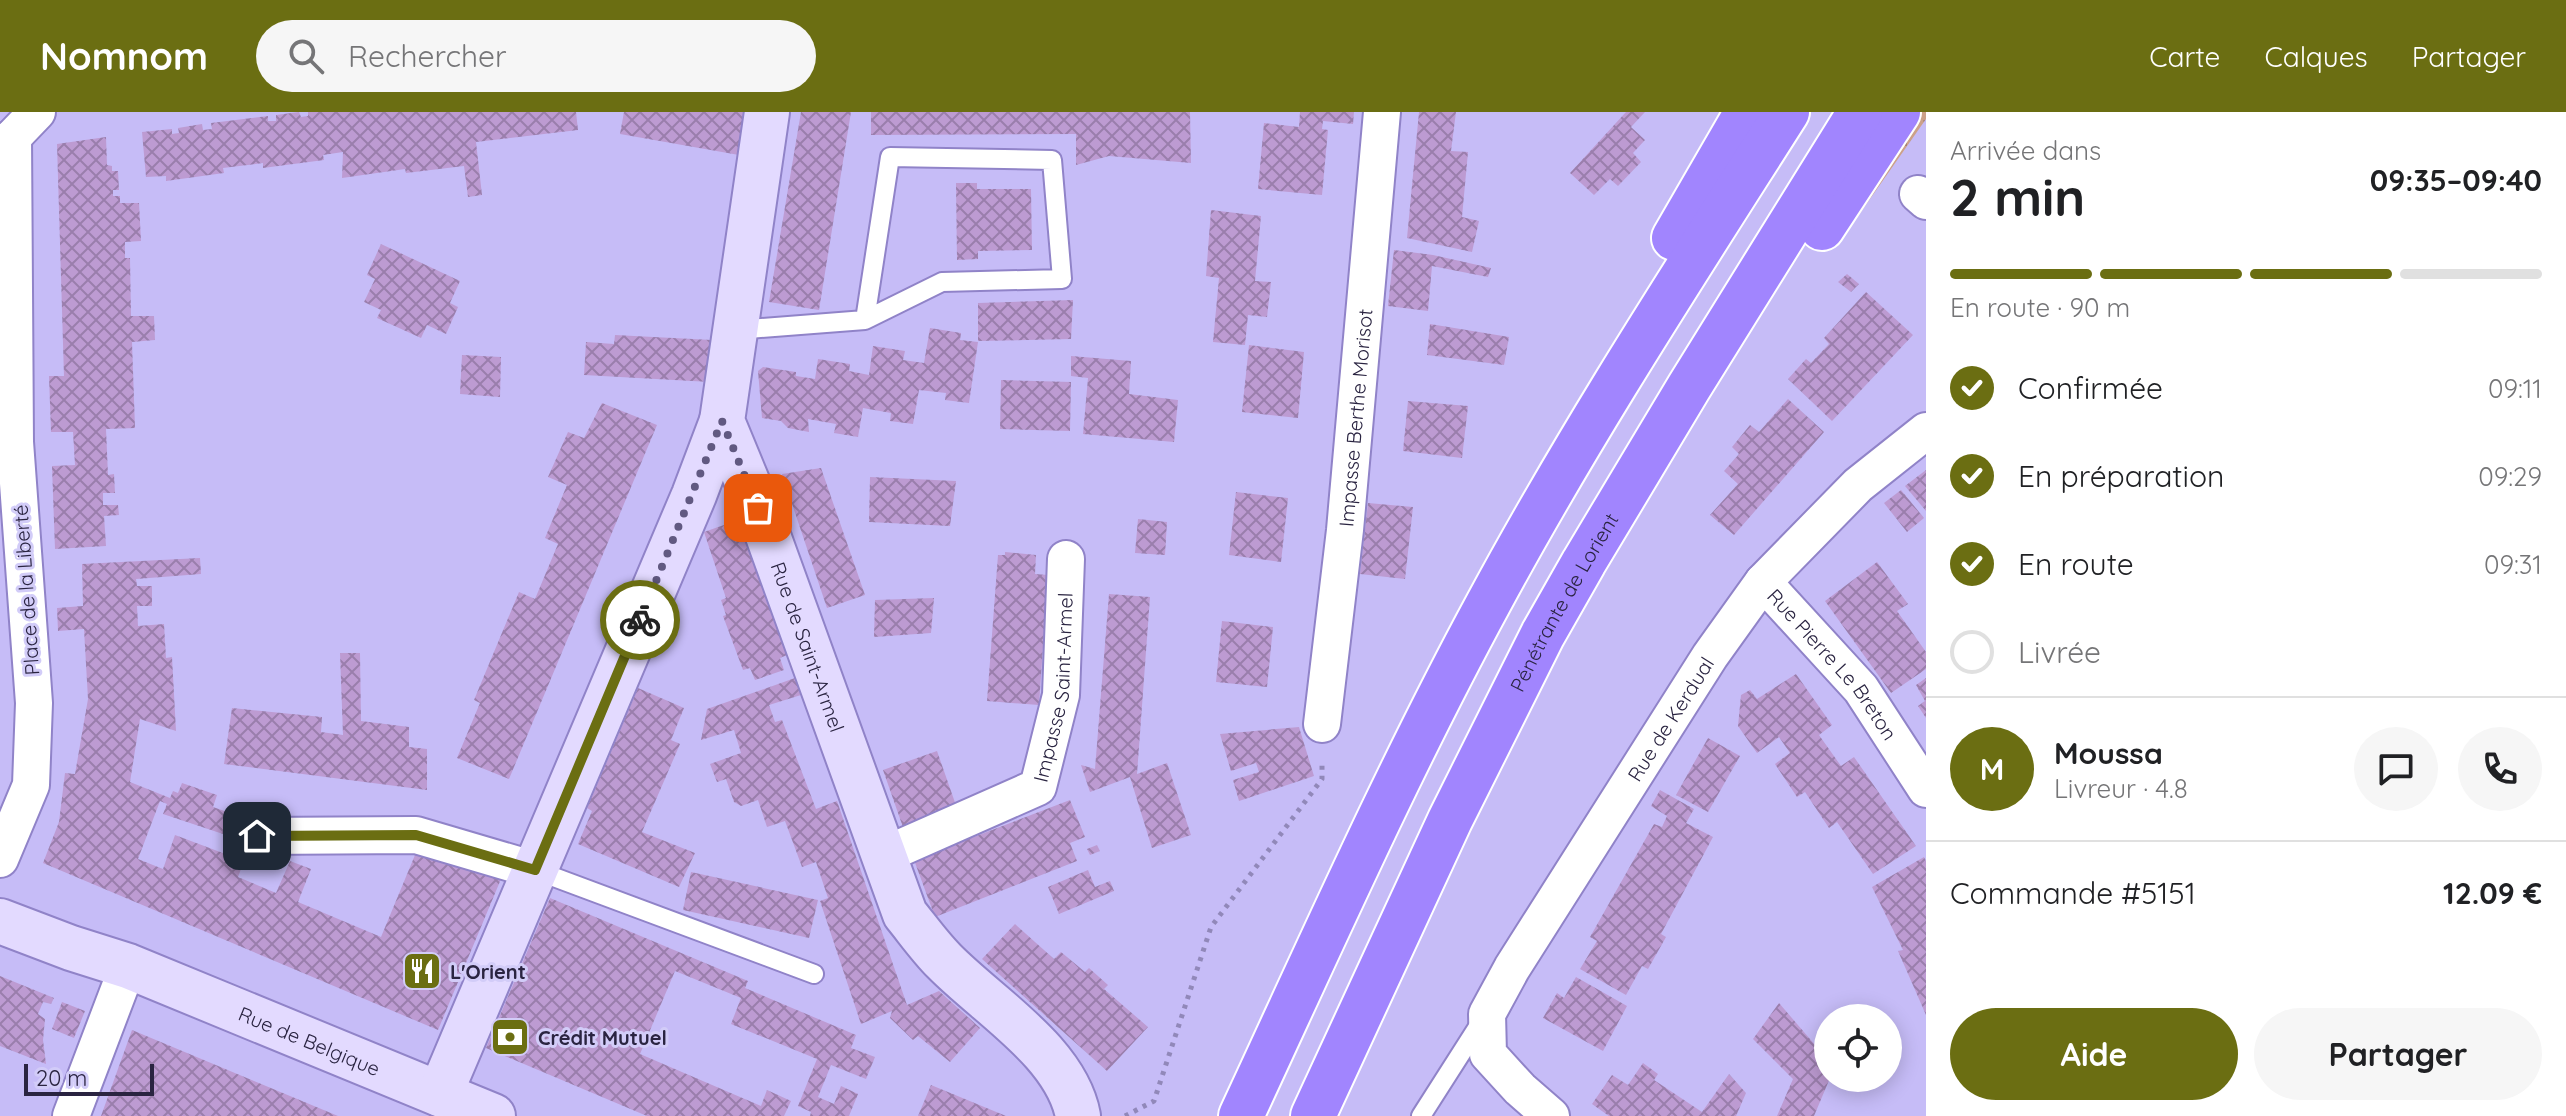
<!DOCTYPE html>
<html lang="fr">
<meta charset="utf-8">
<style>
:root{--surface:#fff;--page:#f6f6f6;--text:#202124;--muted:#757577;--line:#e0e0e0;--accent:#6b6e12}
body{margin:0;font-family:Quicksand,sans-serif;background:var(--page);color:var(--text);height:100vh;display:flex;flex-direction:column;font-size:30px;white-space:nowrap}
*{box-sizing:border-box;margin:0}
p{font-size:26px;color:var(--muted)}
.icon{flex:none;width:44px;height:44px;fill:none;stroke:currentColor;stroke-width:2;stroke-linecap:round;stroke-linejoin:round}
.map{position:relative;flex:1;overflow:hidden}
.drawer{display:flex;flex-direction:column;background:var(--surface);width:640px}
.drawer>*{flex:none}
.tools{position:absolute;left:1814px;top:892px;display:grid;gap:16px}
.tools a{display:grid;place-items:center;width:88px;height:88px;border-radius:50%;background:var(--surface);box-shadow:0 4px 20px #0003;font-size:40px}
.scale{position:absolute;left:24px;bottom:20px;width:130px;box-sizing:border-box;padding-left:8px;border:4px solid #2a2441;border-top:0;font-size:22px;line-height:28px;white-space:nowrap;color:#2a2441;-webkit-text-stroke:6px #d2ccf8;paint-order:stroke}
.pin{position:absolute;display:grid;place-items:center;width:68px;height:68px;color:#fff;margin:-34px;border-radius:16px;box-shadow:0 4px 12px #0006}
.courier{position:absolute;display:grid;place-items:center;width:80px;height:80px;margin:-40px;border:6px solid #6b6e12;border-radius:50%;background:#fff;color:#222;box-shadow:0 2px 10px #0007}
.summary em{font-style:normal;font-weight:800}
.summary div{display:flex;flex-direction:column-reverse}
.summary{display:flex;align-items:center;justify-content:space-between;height:136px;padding:0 24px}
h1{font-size:52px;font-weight:800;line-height:60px}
.bar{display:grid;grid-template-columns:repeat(4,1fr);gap:12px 8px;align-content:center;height:96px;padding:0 24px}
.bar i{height:10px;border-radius:6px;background:var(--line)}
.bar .active{background:var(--accent)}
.bar p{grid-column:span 4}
.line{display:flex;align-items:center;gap:20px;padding:0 24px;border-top:2px solid var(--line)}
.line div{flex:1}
.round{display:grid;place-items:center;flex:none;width:84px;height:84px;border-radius:42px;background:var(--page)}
ol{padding:0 24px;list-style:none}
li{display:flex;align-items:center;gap:24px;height:88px}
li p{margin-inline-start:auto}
li .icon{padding:8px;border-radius:50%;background:var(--accent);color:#fff;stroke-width:4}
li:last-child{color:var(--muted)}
li i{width:44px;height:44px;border:4px solid var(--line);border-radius:50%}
.button{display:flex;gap:16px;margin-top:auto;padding:16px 24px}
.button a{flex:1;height:92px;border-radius:48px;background:var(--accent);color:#fff;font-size:32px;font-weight:800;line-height:92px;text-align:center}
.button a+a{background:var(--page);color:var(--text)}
header{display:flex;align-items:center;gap:48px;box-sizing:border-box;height:112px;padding:0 40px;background:var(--accent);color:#fff}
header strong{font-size:38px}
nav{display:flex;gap:44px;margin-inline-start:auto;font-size:28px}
.search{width:560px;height:72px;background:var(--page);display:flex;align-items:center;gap:20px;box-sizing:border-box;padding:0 28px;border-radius:44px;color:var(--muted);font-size:30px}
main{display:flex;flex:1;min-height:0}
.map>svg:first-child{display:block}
</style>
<header>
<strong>Nomnom</strong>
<div class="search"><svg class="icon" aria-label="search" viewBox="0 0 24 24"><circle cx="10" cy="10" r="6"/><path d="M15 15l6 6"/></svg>Rechercher</div>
<nav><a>Carte</a><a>Calques</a><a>Partager</a></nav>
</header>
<main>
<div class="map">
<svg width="1926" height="1004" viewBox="0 0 1926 1004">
<defs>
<pattern id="grass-tufts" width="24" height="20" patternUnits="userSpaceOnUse" patternTransform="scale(2)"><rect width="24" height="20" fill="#cca189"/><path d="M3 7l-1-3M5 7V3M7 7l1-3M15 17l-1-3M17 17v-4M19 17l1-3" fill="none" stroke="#a68372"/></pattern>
<pattern id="building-cross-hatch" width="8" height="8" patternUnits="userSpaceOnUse" patternTransform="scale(2)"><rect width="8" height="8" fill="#bd9bd2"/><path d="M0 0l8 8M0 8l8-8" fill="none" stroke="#9a7eac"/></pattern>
</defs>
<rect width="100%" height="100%" fill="#c6bcf7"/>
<path fill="url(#grass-tufts)" d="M1916,0H1926V7L1858,104L1849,101Z"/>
<g fill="url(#building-cross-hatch)">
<path d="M299,0L301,5L308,4V0H576L578,18L476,30L482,83L468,85L464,54L406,61L405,57L342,66L343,40L323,43L324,48L263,56V51L223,56L224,61L166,69V64L146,65L142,20L172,17V22L179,21L178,16L202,12L203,18L212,17L211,11L268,4V9H276V3Z"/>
<path d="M624,0H747L739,43L620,22Z"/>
<path d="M801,0H851L819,198L769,190Z"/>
<path d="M871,0H1190L1191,51L1109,44L1076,53V22L871,23Z"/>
<path d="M1300,0H1354L1353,12L1323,9L1322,17L1328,18L1322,83L1258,77L1264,11L1299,15Z"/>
<path d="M1419,0H1456L1451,39L1468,40L1462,105L1479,109L1472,140L1407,126Z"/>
<path d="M1626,0H1645L1631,15L1645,28L1633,41L1641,50L1618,74L1610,67L1594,83L1570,61Z"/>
<path d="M106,25L107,53L112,54V59H118L119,78H113V84H120V91H139L141,129L125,130V146H130L131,204H154L155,228L132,230L135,316L106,317L108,363L114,362L115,381H103V393H118L119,403L104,404L106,434L55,437L52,354L75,353L73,320H51L49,264H64L57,32Z"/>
<path d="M956,71H977V77H1031L1032,138L978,139V147L957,148Z"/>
<path d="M1211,98L1261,104L1255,169L1271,170L1267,205L1248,203L1245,233L1213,230L1219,166L1206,164Z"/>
<path d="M381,132L460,169L450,191L458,195L446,222L427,213L421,226L377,206L381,198L364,190L375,167L367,163Z"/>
<path d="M1394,138L1433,143L1491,156L1488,165L1432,154L1428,199L1388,194Z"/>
<path d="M1847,162L1859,172L1851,180L1838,170Z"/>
<path d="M1866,180L1913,223L1832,309L1788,267L1806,247L1811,251L1829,232L1824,226Z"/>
<path d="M1073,188L1071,227L978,229V191Z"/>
<path d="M1430,212L1509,225L1504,253L1427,243Z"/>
<path d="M930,216L961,221L960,228L978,230L969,291L945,288L946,281L919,278L913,312L890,309L891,301L863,296L858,325L834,321L836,312L808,307L809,320L788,316L781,309L762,306L758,259L763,255L796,260V264L815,267L818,247L850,252L849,259L869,263L873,234L905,239L903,248L924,251Z"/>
<path d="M615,223L712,228L710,270L584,263L586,230L614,232Z"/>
<path d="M1249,233L1304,240L1298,306L1242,300Z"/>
<path d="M462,243L501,245L500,285L460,282Z"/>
<path d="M1071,244L1131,249L1129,282L1178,288L1174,330L1083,322L1088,266L1071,264Z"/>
<path d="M1001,268L1071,270L1070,319L1000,317Z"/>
<path d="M1788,287L1824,320L1734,423L1710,403L1738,372L1724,359L1739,342L1732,335L1750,313L1759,320Z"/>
<path d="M1408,289L1468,294L1462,346L1403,339Z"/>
<path d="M602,291L657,313L509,667L457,646L480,591L474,588L519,480L535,487L558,432L545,426L567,373L548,365L568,320L584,326Z"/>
<path d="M821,356L865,483L827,496L782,362Z"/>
<path d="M1926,358V399L1905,374Z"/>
<path d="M870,365L956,369L950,414L869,410Z"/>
<path d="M1901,378L1924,406L1907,420L1884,391Z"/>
<path d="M1236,380L1288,386L1281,450L1229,443Z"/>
<path d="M1368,391L1413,395L1405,467L1360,462Z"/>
<path d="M741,407L787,543L780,546L784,558L755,568L750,556L743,558L723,504L726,503L721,488L726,486L704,420Z"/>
<path d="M1138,407L1167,410L1165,443L1135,441Z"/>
<path d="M1005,440L1036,443L1035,462L1048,463L1039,593L987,589L998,443H1005Z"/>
<path d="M200,446L201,462L136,467L137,474H152V494H137L138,514L164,512L166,546L172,545L176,619L140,607L130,670L170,686L173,679L178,681L182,671L217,683L213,695L233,702L226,723L163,702L167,692L160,689L138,747L163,757L175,723L244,749L238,765L276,781L290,749L311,757L298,790L381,825L415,743L450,745L501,767L438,918L43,751L59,710L65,661L75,662L88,587L84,517L58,519L57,496L83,494L82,452Z"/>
<path d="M1877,450L1908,492L1897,499L1926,540V557L1891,581L1825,489Z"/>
<path d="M1109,482L1150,485L1137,662L1167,651L1191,723L1152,736L1130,665L1090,680L1081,653L1095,657Z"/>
<path d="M934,486L931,521L874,525L875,488Z"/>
<path d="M1222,509L1273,515L1267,575L1216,570Z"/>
<path d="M340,541H360L361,609L409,615V635L427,637V678L224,652L232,596L322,605L321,620L343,623Z"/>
<path d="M1796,562L1832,613L1819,623L1841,654L1854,645L1916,734L1873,762L1837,710L1829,716L1805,680L1797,685L1775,652L1790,641L1779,625L1757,641L1738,614L1741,583L1750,578L1757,587Z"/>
<path d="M795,566L801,583L769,593L775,610L782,608L816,697L837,689L907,893L939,879L980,916L950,950L918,924L913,928L890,906L892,899L861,912L820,789L828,786L816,750L802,755L785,709L767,715L758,688L741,694L734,690L726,667L717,670L710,652L741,641L734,618L701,628L707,597Z"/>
<path d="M1926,566V606L1918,594L1925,589L1916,573Z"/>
<path d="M638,576L684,596L671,628L680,632L642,720L695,741L679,775L578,732L592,699L587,696Z"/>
<path d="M1299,615L1314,664L1239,689L1233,668L1259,660L1256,651L1231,659L1220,622Z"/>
<path d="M1708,626L1740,644L1708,700L1676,683Z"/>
<path d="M937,639L959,702L905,721L883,658Z"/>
<path d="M1660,678L1694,697L1686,711L1713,725L1661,822L1666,825L1648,857L1642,854L1626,883L1580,857L1597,829L1590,825L1654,712L1662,715L1667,704L1651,694Z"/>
<path d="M1070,688L1085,725L1070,731L1077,749L935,805L914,748Z"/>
<path d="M1097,733L1100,739L1090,743L1087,737Z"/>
<path d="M1924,745L1926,749V903L1898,839L1903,838L1872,775Z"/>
<path d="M1088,758L1095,775L1110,769L1114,779L1059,802L1048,775Z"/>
<path d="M691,760L818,788L809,826L683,798Z"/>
<path d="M550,786L748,869L745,876L856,923L851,936L875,945L866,967L831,953L818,985L834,992L841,974L858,982L849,1004H810L811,1000L798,994L817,947L731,912L741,886L675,859L640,942L761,994L767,978L791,989L784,1004H647L486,936Z"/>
<path d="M1015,812L1054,847L1061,840L1085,860L1089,856L1108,873L1104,877L1148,915L1107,959L982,847Z"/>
<path d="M0,864L54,886L51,892L43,890L38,902L45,907L43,928L46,952L0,934Z"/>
<path d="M1576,865L1627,894L1603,939L1543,906L1557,881L1564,886Z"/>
<path d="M62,890L85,899L74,926L52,917Z"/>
<path d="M1779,891L1828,948L1830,966L1814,1004H1777L1793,967L1753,927Z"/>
<path d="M132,918L254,969L338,1004H101Z"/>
<path d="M1643,951L1658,962L1654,968L1702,1000L1729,962L1746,981L1736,1004H1609L1592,992L1612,963L1628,973Z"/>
<path d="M931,973L1006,1004H918Z"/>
</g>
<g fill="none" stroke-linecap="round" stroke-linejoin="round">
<g stroke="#9083c8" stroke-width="22">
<g id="lane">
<path d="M736,218L865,208L942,170L1062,167L1052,48L890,45L865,208"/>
<path d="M535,758L814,862"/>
<path d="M1421,1004L1483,907"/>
</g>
</g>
<g stroke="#9083c8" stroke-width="40">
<g id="street">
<path d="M13,25L37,0"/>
<path d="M1918,82L1926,89"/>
<path id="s1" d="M1763,470L1861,577L1926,677"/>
<path id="s2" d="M1322,612L1345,418L1382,0"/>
<path d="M257,724L416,723L535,758"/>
<path id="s3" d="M882,744L1038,675L1061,583L1066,447"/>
<path d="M0,747L31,673L34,591L15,330L13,25"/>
<path d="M71,1004L128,854"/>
<path id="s4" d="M1551,1004L1520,977L1488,942L1487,902L1512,856L1710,544L1763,470L1858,373L1926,319"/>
</g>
</g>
<g stroke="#9083c8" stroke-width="48">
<g id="secondary">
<path id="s5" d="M767,0L722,309L758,396L905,802C918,818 930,835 944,849C988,894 1066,940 1078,1004"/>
<path id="s6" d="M0,809L71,836L128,854L493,1004"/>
<path d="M440,982L694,383L722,309"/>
</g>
</g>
<g stroke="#fff" stroke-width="48">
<g id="highway">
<path d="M1822,116L1898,0"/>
<path d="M1674,126L1747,0"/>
<path d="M1241,1004C1321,832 1398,658 1488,492C1579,323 1684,162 1787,0"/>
<path id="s7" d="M1313,1004L1450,708L1543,522L1584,450L1689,275L1860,0"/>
</g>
</g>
<path stroke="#9188b9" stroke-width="5" stroke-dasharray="4 6" stroke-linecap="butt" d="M1125,1004L1154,989L1211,815L1322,667V648"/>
<use href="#lane" stroke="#fff" stroke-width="18"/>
<use href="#street" stroke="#fff" stroke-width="36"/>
<use href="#secondary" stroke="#e3daff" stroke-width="44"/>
<use href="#highway" stroke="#a185fe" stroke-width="44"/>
</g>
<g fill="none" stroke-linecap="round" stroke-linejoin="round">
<path stroke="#615981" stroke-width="8" stroke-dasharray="0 14.4" d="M640,508L722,309L758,396"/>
<path stroke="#6b6e12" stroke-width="10" d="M257,724L416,723L535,758L640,508"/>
</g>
<defs>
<g id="restaurant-square" transform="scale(2)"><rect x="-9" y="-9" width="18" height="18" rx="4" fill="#6b6e12" stroke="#d2ccf8"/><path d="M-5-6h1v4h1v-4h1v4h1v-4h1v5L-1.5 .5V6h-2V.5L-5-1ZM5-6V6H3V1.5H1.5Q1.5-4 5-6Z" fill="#fff"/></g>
<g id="bank-square" transform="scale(2)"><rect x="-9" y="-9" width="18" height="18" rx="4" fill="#6b6e12" stroke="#d2ccf8"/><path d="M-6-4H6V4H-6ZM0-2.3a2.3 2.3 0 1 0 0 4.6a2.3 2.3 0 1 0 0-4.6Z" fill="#fff"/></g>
</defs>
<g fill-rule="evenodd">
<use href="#restaurant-square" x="422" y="859"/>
<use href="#bank-square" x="510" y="925"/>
</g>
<g text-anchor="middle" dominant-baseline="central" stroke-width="6" stroke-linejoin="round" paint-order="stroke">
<g font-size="20" fill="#2a2441" stroke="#d2ccf8">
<text stroke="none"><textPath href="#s2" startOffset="308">Impasse Berthe Morisot</textPath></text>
<text transform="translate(26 478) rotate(-94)">Place de la Liberté</text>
<text stroke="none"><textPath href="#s7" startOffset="572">Pénétrante de Lorient</textPath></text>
<text stroke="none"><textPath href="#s5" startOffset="554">Rue de Saint-Armel</textPath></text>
<text stroke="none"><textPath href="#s1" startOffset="108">Rue Pierre Le Breton</textPath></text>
<text stroke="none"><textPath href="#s3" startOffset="272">Impasse Saint-Armel</textPath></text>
<text stroke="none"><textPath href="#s4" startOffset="476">Rue de Kerdual</textPath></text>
<text stroke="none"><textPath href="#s6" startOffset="332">Rue de Belgique</textPath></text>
</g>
<g font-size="20" font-weight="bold" fill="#2a2441" stroke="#d2ccf8" text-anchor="start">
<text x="450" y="859">L'Orient</text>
<text x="538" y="925">Crédit Mutuel</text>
</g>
</g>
</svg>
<div class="tools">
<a><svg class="icon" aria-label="locate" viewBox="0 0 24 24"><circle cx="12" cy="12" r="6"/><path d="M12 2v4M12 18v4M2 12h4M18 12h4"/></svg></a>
</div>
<div class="scale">20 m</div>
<div class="pin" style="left:758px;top:396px;background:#ea580c"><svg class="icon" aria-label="bag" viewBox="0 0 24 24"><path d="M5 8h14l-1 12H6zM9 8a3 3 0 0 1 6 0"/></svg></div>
<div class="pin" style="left:257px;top:724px;background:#1f2937"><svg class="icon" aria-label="home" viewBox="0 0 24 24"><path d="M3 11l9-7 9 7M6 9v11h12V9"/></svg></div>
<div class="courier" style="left:640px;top:508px"><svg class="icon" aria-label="bike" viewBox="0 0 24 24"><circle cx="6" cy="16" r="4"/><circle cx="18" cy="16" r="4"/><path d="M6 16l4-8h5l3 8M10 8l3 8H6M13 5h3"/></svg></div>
</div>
<section class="drawer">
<div class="summary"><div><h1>2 min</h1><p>Arrivée dans</p></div><em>09:35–09:40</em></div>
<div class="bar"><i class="active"></i><i class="active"></i><i class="active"></i><i></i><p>En route · 90 m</p></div>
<ol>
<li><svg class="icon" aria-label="check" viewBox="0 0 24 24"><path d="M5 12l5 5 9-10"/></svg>Confirmée<p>09:11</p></li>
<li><svg class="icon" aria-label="check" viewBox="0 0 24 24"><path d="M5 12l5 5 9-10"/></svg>En préparation<p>09:29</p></li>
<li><svg class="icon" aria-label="check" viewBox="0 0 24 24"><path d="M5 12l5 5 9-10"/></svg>En route<p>09:31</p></li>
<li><i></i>Livrée</li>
</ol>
<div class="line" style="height:144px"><b class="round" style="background:var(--accent);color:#fff">M</b><div><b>Moussa</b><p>Livreur · 4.8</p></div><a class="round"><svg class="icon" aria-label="chat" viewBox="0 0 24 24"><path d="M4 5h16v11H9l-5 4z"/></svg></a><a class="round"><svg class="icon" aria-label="phone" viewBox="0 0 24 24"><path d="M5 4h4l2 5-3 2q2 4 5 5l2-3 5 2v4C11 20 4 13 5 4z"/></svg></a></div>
<div class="line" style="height:104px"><div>Commande #5151</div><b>12.09 €</b></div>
<div class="button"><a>Aide</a><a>Partager</a></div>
</section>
</main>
